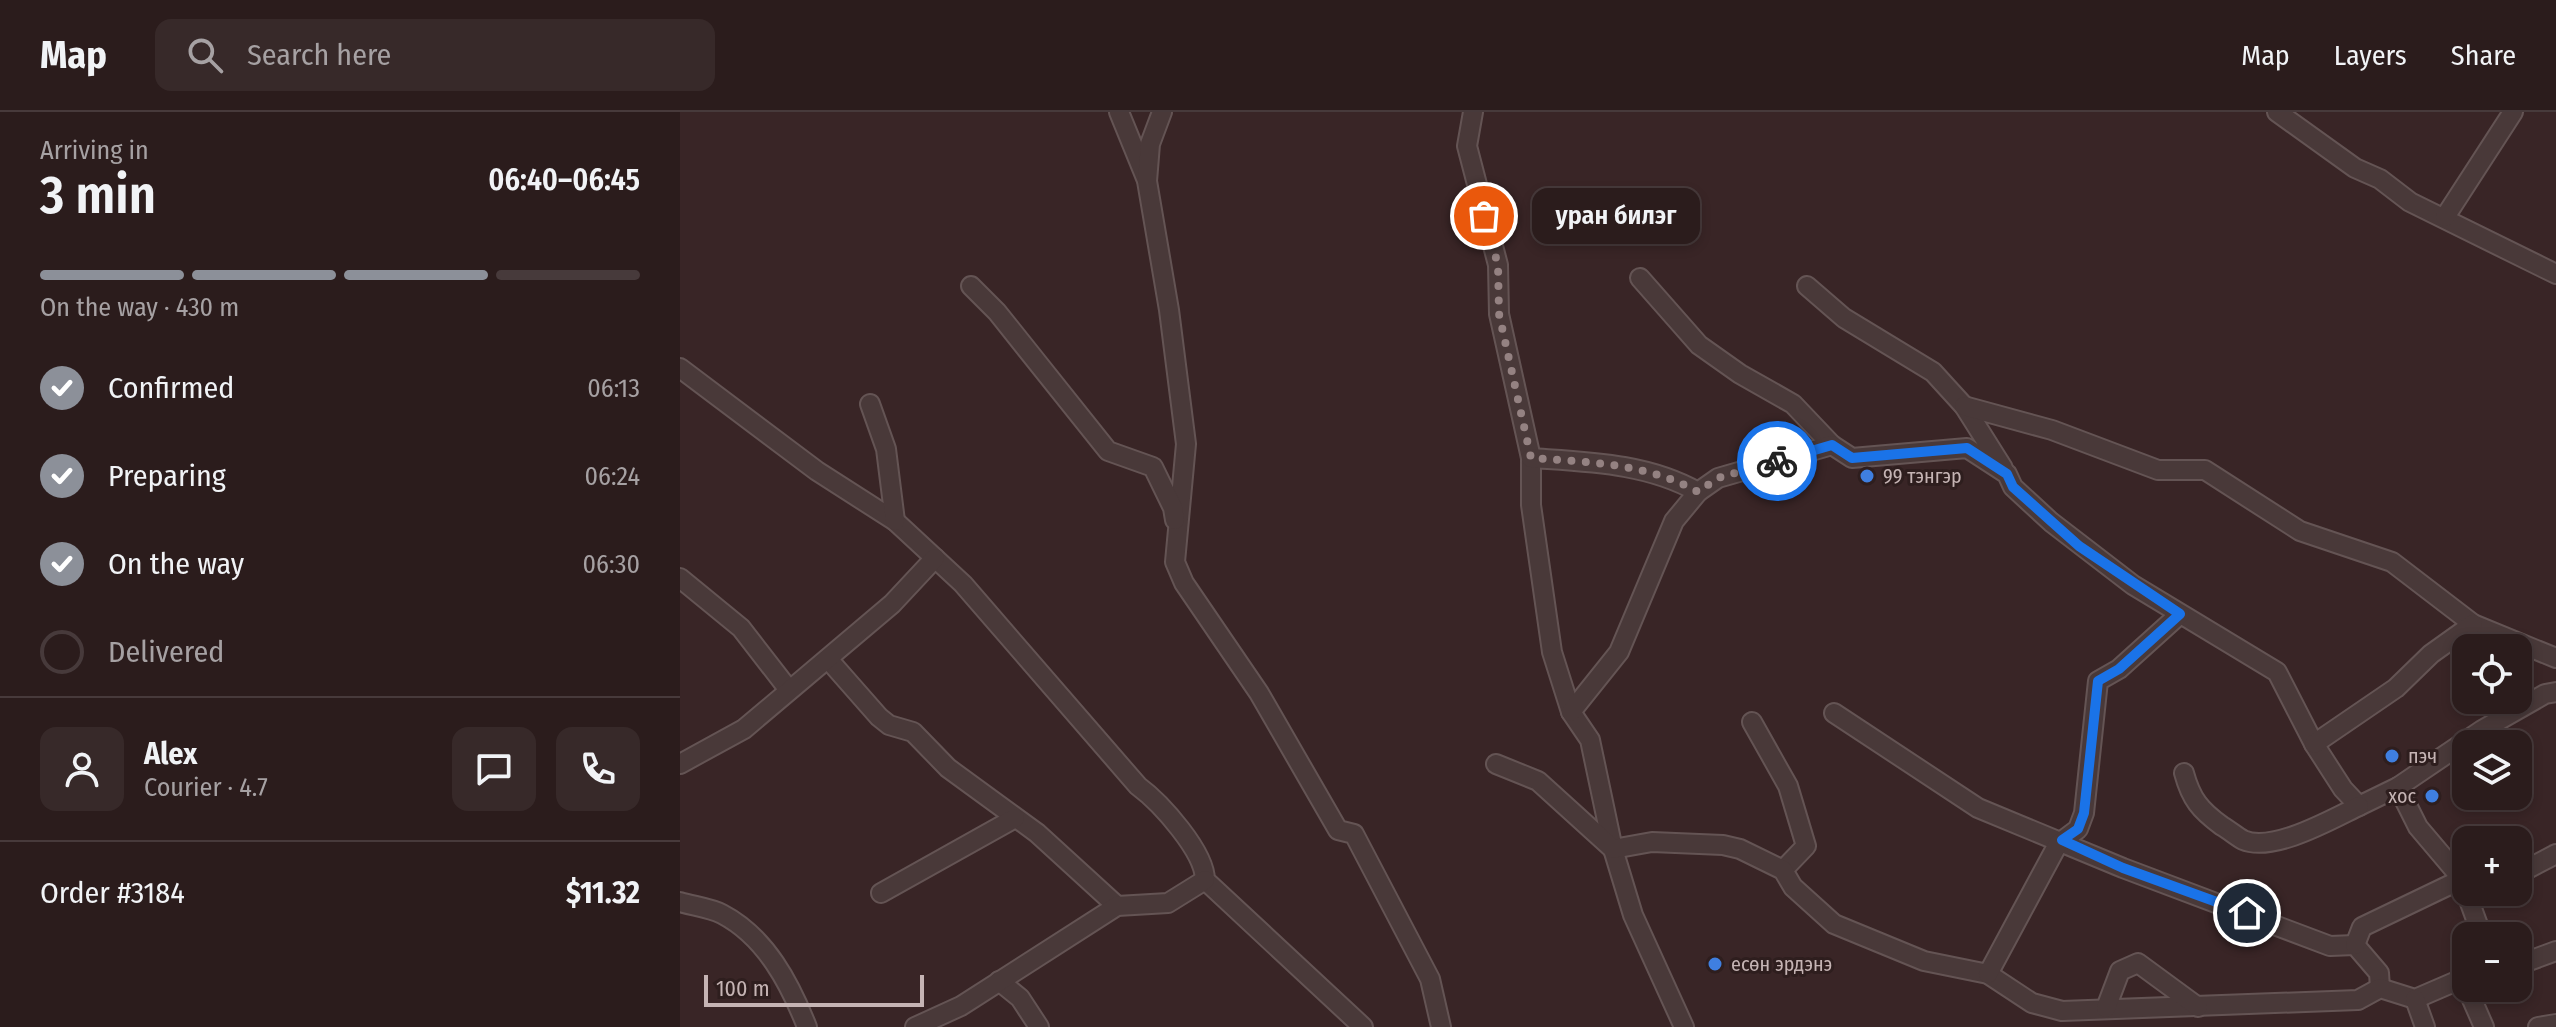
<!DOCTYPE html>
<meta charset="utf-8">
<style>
:root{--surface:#2b1c1c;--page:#372929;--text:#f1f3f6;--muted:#a6a1a3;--line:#473a3b;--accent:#8c9099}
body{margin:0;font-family:"Fira Sans Condensed",sans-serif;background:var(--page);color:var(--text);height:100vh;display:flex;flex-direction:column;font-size:30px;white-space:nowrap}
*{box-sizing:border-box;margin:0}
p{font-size:26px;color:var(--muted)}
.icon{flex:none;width:44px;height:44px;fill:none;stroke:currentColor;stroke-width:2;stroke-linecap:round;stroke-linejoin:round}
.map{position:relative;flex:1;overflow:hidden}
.panel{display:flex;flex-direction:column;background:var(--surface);width:680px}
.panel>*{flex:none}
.controls{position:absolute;left:1772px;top:522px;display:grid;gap:16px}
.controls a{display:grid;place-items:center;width:80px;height:80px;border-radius:16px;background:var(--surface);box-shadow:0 4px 12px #0003,0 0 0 2px var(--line);font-size:40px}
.scale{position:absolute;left:24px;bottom:20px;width:220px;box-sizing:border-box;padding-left:8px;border:4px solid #c5b4b4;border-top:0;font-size:22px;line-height:28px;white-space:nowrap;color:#c5b4b4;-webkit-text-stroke:6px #2e1e1e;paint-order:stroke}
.pin{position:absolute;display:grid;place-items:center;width:68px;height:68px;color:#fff;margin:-34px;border:4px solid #fff;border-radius:50%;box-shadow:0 2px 8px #0007}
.courier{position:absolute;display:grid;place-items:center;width:80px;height:80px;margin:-40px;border:6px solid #1a73e8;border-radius:50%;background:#fff;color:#222;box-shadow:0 2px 10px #0007}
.bubble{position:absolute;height:56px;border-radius:16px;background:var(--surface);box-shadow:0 4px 12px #0003,0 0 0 2px var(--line);font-size:26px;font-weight:600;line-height:56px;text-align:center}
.overview em{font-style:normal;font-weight:600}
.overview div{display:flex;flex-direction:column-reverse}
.overview{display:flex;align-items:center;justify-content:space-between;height:136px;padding:0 40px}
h1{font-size:52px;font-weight:600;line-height:60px}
.bar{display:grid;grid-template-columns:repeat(4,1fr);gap:12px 8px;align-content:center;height:96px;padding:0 40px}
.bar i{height:10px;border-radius:6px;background:var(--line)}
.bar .active{background:var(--accent)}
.bar p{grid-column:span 4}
.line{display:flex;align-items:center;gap:20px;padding:0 40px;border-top:2px solid var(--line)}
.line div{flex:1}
.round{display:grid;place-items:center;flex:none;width:84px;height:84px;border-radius:16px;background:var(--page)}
ol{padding:0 40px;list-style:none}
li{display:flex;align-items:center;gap:24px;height:88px}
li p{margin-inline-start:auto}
li .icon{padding:8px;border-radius:50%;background:var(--accent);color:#fff;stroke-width:4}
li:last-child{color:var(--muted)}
li i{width:44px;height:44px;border:4px solid var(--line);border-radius:50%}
header{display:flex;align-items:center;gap:48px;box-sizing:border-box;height:112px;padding:0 40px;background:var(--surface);border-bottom:2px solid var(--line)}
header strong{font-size:38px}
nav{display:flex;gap:44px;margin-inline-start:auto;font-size:28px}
.search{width:560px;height:72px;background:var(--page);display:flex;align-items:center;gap:20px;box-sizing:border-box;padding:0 28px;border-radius:16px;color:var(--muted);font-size:30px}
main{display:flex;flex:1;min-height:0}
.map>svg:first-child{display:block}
</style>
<header>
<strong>Map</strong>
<div class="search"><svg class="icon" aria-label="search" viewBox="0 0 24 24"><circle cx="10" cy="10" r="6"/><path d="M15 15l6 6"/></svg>Search here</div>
<nav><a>Map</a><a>Layers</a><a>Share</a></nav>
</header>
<main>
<section class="panel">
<div class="overview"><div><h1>3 min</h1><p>Arriving in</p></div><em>06:40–06:45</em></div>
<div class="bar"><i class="active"></i><i class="active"></i><i class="active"></i><i></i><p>On the way · 430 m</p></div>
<ol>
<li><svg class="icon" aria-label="check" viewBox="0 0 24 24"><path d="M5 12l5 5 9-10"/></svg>Confirmed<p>06:13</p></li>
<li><svg class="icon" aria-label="check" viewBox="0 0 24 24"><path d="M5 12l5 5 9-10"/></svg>Preparing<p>06:24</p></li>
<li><svg class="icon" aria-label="check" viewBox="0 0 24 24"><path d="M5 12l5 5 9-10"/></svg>On the way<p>06:30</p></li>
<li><i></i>Delivered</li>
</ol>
<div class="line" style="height:144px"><a class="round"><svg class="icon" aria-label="person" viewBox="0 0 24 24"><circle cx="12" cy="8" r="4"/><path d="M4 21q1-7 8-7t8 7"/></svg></a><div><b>Alex</b><p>Courier · 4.7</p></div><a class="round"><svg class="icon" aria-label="chat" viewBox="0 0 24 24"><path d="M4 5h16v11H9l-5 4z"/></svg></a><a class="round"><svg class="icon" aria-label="phone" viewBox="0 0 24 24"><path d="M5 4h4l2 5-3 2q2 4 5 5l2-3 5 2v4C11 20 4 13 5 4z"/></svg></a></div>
<div class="line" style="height:104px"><div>Order #3184</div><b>$11.32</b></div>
</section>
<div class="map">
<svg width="1876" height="915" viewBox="0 0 1876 915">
<rect width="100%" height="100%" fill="#392526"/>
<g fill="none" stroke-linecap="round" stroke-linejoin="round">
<g stroke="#645454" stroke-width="22">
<g id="minor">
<path d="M439,0L466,66"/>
<path d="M482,0L470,32L467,69L489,198L506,332L495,450L504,471L579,581L658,718L674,722L750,867L761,915"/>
<path d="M793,0L787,34L818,153L819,202L851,346V393L872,540L891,600L910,628L933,737L953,803L1004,915"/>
<path d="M1597,0L1675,56L1700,67L1730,90L1876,162"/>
<path d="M1765,105L1833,0"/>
<path d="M960,166L1019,233L1060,262L1113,292L1152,333L1172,346L1287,336L1327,362L1333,375L1371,410L1453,473L1597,560L1634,632L1663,677L1679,694L1718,675L1738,715L1782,767L1786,779"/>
<path d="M291,174L317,200L428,339L473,355L493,396L495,408"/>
<path d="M1127,174L1164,206L1253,260L1284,294L1323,356"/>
<path d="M0,256L137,359L215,409L283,472L458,674C481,691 525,740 525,768L683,915"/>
<path d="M190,292L206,337L215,409"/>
<path d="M1284,294L1372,318L1478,358H1525L1620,419L1712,450L1793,512L1876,546"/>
<path d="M851,346C908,350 967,351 1018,380L1038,366L1152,333"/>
<path d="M0,466L61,516L109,578"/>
<path d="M148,547L199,605L209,613L233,620L268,656L357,721L437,794"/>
<path d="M891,600L939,540L994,409L1018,380"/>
<path d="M1154,601L1298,696L1443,756L1650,834L1675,833L1699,861L1700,876"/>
<path d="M1072,610L1108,674L1126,734L1103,758"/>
<path d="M1634,632L1716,576L1751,542L1793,512"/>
<path d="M0,652L64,617L212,492L255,446"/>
<path d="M816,652L858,669L933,737L972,730L1043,733L1060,737L1103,758L1113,775L1154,812L1244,849L1308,862L1352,891L1382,899L1678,888L1700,876L1735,887L1786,865"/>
<path d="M1504,661C1511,687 1520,698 1542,714C1549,718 1556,724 1563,728C1593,741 1652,707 1679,694"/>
<path d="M1718,675L1802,618L1865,582L1876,580"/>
<path d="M1838,762L1876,742"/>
<path d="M1786,780L1802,824"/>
<path d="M201,781L335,706"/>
<path d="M0,790C13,794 30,796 42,802C86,825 110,872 127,915"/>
<path d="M1675,833L1682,815L1782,767"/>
<path d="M1838,853L1876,839"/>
<path d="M1308,862L1378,732L1398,717L1404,701L1418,569L1439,557L1500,502"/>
<path d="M319,869L340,886L359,915"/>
<path d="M1787,876L1804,915"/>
<path d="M1735,887L1745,915"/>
<path d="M1426,896L1440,859L1458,851L1518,895"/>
<path d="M235,915L281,894L437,794L488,791L525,768"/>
<path d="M1858,915L1876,912"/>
</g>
</g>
<use href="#minor" stroke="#493939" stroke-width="18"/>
</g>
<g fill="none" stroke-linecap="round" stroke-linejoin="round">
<path stroke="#948282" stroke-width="8" stroke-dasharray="0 14.4" d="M804,104L818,153L819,202L851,346C908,350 967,351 1018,380L1038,366L1097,349"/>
<path stroke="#1a73e8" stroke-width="10" d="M1097,349L1152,333L1172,346L1287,336L1327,362L1333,375L1399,434L1500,502L1439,557L1418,569L1404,701L1398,717L1382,728L1443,756L1567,801"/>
</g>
<g fill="#3f7fe0" stroke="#2e1e1e" stroke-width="3">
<circle cx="1187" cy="364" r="8"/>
<circle cx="1712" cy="644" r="8"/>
<circle cx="1752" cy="684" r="8"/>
<circle cx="1035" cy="852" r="8"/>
</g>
<g text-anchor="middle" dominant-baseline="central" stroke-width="6" stroke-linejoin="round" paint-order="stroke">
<g font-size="20" fill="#c5b4b4" stroke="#2e1e1e" text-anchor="start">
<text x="1203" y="364">99 тэнгэр</text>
<text x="1728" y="644">пэч</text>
<text x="1736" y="684" text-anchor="end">хос</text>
<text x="1051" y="852">есөн эрдэнэ</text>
</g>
</g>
</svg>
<div class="controls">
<a><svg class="icon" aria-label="locate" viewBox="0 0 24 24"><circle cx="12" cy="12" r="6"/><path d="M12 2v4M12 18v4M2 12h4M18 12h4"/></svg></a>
<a><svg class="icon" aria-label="layers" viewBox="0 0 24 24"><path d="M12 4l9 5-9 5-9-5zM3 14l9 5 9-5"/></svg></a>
<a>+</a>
<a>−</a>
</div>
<div class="scale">100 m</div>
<div class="pin" style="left:804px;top:104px;background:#ea580c"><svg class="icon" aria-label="bag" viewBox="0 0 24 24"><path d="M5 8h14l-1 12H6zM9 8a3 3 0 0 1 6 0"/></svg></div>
<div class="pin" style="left:1567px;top:801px;background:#1f2937"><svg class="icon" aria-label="home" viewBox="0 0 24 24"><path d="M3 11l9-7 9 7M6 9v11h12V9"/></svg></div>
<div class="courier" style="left:1097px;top:349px"><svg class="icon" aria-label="bike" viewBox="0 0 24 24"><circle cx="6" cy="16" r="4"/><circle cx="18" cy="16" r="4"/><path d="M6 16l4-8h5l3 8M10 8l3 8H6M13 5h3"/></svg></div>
<div class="bubble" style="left:852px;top:76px;width:168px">уран билэг</div>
</div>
</main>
